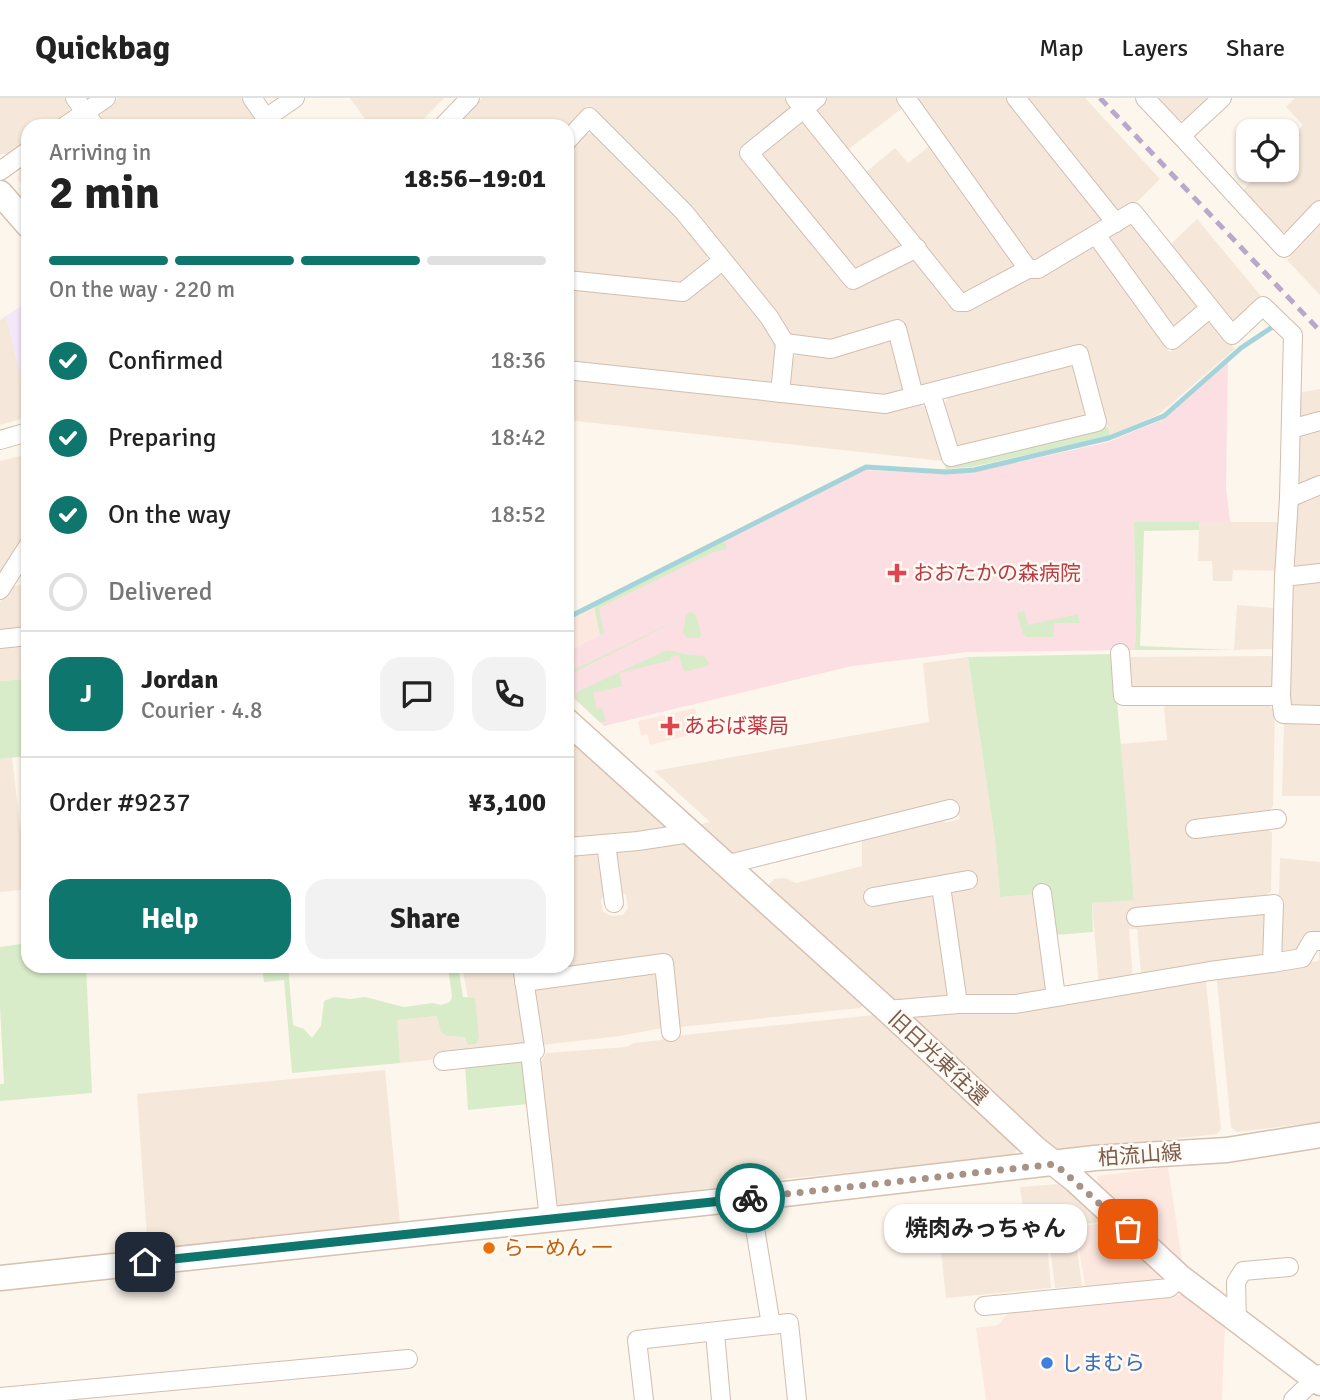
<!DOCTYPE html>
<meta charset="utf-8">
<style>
:root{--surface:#fff;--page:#f2f2f2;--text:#222;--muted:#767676;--line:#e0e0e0;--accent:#0f766e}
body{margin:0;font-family:Signika,"Noto Sans JP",sans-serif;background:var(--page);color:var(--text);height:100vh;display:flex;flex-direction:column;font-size:26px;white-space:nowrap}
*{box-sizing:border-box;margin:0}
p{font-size:23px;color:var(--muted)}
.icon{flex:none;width:38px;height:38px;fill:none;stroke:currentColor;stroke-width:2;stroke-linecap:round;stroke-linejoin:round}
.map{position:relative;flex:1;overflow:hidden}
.details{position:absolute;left:21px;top:21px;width:553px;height:854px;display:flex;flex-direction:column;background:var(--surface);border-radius:21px;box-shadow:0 2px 5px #0004}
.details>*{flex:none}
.controls{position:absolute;left:1236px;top:21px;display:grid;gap:14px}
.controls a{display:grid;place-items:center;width:63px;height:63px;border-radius:14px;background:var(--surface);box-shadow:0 2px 5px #0004;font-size:35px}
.pin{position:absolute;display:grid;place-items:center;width:60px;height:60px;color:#fff;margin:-30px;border-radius:14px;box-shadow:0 4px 10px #0006}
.courier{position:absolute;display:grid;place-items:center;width:70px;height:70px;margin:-35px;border:5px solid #0f766e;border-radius:50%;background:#fff;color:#222;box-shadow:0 2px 9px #0007}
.bubble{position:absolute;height:49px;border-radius:21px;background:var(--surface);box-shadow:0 2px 5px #0004;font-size:23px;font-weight:700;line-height:49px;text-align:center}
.summary em{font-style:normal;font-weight:700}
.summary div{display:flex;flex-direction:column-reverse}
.summary{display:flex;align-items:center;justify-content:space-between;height:119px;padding:0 28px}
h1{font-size:46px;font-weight:700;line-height:52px}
.bar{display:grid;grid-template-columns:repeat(4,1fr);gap:10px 7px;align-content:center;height:84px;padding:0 28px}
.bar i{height:9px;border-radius:5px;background:var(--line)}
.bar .selected{background:var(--accent)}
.bar p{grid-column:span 4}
.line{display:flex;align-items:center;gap:18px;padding:0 28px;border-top:2px solid var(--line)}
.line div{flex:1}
.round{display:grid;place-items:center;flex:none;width:74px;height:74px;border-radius:21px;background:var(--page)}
ol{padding:0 28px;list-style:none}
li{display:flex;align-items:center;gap:21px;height:77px}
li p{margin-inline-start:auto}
li .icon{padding:7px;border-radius:50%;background:var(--accent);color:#fff;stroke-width:4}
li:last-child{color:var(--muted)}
li i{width:38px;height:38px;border:4px solid var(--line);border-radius:50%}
.cta{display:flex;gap:14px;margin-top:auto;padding:14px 28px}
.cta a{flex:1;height:80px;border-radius:21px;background:var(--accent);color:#fff;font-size:28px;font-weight:700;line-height:80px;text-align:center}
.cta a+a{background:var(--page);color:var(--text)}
header{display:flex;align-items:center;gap:42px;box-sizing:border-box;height:98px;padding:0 35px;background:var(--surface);border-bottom:2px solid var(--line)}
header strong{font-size:33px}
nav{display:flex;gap:38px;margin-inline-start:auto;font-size:24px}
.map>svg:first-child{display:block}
</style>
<header>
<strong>Quickbag</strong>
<nav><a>Map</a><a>Layers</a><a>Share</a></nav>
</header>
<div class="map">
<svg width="1320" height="1302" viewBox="0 0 1320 1302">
<rect width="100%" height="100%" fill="#fdf6ec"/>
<g fill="#f5e8da">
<path d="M0,0H65L70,7L69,15L51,28H28V43L9,56H0Z"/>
<path d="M119,0H243L263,28H105L101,23L102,12Z"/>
<path d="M350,0H444L417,28H370Z"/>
<path d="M482,0H791L797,7L746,54L853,189L914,159L960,212L1089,147L1096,149L1170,254L1207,223L1213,225L1235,251L1158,317L1110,337L1085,246L926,288L918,285L901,224L829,244L795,240L789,235L688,109L588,8L567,32V28H467L461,22Z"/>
<path d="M828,0H899L905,8L846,53L817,17V9Z"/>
<path d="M912,0H1008L1103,120L1100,126L1035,164L1029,162Z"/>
<path d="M1025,0H1085L1160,81L1136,105L1122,114L1115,112Z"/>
<path d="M1159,0H1212L1188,22H1180Z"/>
<path d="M1295,0H1320V103L1290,134H1281L1242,93L1261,72H1286V45L1303,27L1286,9Z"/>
<path d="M801,22L807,23L910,146L854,173L764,60L765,51Z"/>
<path d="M593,35L677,118L707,157V165L684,184L675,186L567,175V54L583,36Z"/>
<path d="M933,45L1022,167L964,197L866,74L895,50L908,65Z"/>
<path d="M1197,121L1261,198L1235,222H1229L1171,146Z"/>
<path d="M1129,125L1135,126L1199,208L1176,230L1170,229L1107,142L1109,136Z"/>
<path d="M1320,127V197L1287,162Z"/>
<path d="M717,177L726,178L772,238L776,249L772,283L766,287L567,265V191L686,203Z"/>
<path d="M6,218L22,283L28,282V319L0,327V222Z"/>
<path d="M887,241L893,246L905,289L902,296L883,301L793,291L788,285L790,263L797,255Z"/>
<path d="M1069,267L1076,271L1087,312L1082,319L964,349L954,344L944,306L949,298Z"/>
<path d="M567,280L919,306L927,310L943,363L567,322Z"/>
<path d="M1320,291V318L1297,320L1298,295Z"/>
<path d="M1320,330V382L1293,388L1296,340L1300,335Z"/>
<path d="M28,356V435L0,479V363Z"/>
<path d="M1320,393V470L1293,473L1291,442L1298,403Z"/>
<path d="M1199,424H1281L1279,473L1233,472L1232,483H1213L1212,463H1198Z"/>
<path d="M1320,482V614L1288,607L1292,486Z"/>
<path d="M28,487V533L0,535V504L10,488Z"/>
<path d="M1237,507L1277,510L1276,551L1234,552Z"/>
<path d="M28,543V581L0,583V545Z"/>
<path d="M1275,558L1274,590L1132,593L1128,588L1126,559Z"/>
<path d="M968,559L995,742L1000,799L1035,796L1047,888L1044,895L972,903L963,895L950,798L955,792L975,788L973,776L865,796L868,806L931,797L937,801L951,896L944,903L894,905L766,790L774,781L786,780L796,785L862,768V739L943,720L945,725L960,721L958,713L738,757L726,754L698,727L710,724L654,673L929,624L923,565Z"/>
<path d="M1169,604L1265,605L1275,612L1273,708L1266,717L1265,729L1272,735L1271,793L1261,802L1269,812L1268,852L1260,862L1149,880L1141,874L1137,831H1129L1133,882L1099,888L1092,805L1134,801L1120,646L1167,642L1164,609Z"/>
<path d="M1288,622H1320V698H1282L1284,625Z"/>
<path d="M567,638L671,733L567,743Z"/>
<path d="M12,660L27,784L21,792L0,794V661Z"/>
<path d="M682,743L863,907L860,910L680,929L676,922L668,859L532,878L527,868H567V756L594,753L601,760L606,793L601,802L603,814L612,818L623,817L628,810L626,797L619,793L614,758L618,752Z"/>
<path d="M1280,760L1320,764V834L1298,854L1277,856Z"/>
<path d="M1319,852H1320V1024L1237,1034L1231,1029L1217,883L1219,878L1319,863Z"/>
<path d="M462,868H516L526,942L523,947L436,957L431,962L400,965L396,922L437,918L447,938L465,939L475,900H468Z"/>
<path d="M654,872L660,876L662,930L620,938L542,947L533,889Z"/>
<path d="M1203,881L1206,884L1221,1031L1217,1036L1056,1054L915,923L918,913Z"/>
<path d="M874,917L1018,1049L1013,1058L793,1080L561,1108L554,1103L538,967L547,955L626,949L634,945L661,942L665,939Z"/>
<path d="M385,972L400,1125L148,1154L137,996Z"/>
<path d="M1059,1086L1103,1124L1026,1132L1020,1089Z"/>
<path d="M1074,1129L1082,1188L1055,1190L1048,1132Z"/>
<path d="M1046,1133L1051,1190L946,1200L941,1153L1028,1145V1135Z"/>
</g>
<g fill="#fde8e0">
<path d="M28,63V93L18,82L20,69Z"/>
<path d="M594,508L600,537L567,554V522Z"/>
<path d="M695,610L701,634L650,647L647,636L641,638L638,623Z"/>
<path d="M1168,1069L1182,1162L1099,1091L1097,1078Z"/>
<path d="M1106,1125L1161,1176L1154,1184L1086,1192L1075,1129Z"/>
<path d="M1185,1196L1225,1225L1222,1302H986L976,1230L998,1227L1008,1215Z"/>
</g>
<path fill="#f3e8fa" d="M28,204V282L22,283L6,218Z"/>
<path fill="#fbdfe3" d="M1228,263L1226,389L1230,424L1134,425L1136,540L1134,552L968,554L852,568L604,628L567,594V554L600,537L594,508L865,372L945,376L975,374L1108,344L1162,322Z"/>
<g fill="#d8ecc9">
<path d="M1108,329L1110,337L1106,339L972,369L946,371L943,363L959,364Z"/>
<path d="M1134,424H1199V432L1144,433L1140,548L1234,552H1134L1136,540Z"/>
<path d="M724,443L727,451L714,454L599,510L604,536L600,537L594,508Z"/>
<path d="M1024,513L1028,527L1078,516L1080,525H1054L1053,539H1026L1023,535L1017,515Z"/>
<path d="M691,514L696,517L701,536L699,540H687L683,535L686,517Z"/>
<path d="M667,527L666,528L567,578V575Z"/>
<path d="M667,552L685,556L704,558L710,567L684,574L679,557L671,559V562L619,575L622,588L593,595L597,611L602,610L606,623L600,624L576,602L577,594Z"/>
<path d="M1113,556L1134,802L1092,805L1093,834L1055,837L1048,795L1000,799L995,742L968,559Z"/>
<path d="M28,581V658L0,661V583Z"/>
<path d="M28,845V868H86L92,995L0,1003V986H4L0,909V849Z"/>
<path d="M262,868H288L293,927L304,931L312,940L321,928L324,903L334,899L350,901L365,899L404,909L433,905L441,907L450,904L452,899L448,868H458L463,899L475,900L479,939L476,946L468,947L465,939L447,938L441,934L437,918L397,922L400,965L292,975L284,882L264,884Z"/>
<path d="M517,961L525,967L528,1006L468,1012L465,967Z"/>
</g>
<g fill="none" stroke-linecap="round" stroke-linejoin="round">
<path stroke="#a5d3da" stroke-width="5" d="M567,520L866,369L946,374L974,372L1109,340L1164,318L1241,250L1274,228"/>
<g stroke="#d1beb0" stroke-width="20">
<g id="street">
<path d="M75,0L95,28"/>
<path d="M252,0L266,20L295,0"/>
<path d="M795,0L959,204H966L1028,171H1038L1133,114L1232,237L1263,208L1293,237L1289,400L1284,479L1281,598L1283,616L1320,617"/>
<path d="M817,0L749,55L853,182L917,150"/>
<path d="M906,0L1028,171"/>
<path d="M1016,0L1116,125"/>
<path d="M1145,0L1181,38L1222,0"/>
<path d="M65,28L106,0"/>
<path d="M443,28L470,0"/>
<path d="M1181,38L1284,150L1320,112"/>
<path d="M567,43L589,19L684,114L769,219L785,245L780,295"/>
<path d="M0,73L28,53"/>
<path d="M1096,137L1172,242L1210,210"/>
<path d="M567,182L683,194L722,163"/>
<path d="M785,245L831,251L897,231L914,298"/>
<path d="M567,272L885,306L1079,256L1097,324L951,359L931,295"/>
<path d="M1291,331L1320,323"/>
<path d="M0,342L28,334"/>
<path d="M1289,400L1320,387"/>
<path d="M1284,479L1320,475"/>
<path d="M0,492L28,448"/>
<path d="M0,541L28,538"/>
<path d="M1120,555L1123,598H1281"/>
<path d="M1195,731L1277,721"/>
<path d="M606,746L614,805"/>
<path d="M568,749L638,743L690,735"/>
<path d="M725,767L950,711"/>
<path d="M941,788L958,906"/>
<path d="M1042,795L1056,899"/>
<path d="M873,799L968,782"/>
<path d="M1272,865L1302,860L1312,843H1320"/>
<path d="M524,884L664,865L671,934"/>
<path d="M887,912L958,906H1016L1210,873L1272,865L1274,806L1136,819"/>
<path d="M530,954L549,1121"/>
<path d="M443,963L535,953L522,868"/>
<path d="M750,1100L771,1227"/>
<path d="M984,1208L1169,1190L1180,1179"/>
<path d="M1237,1223L1236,1184L1243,1173L1289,1169"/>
<path d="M715,1235L721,1302"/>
<path d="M0,1299L408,1261"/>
<path d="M644,1302L637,1242L789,1225L797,1302"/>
<path d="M1293,1302L1320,1276"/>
</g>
</g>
<g stroke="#d6c0b0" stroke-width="27">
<g id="secondary">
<path d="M0,95L28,127"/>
<path d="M567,623L887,912L1036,1051L1075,1082L1180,1179L1320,1285"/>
<path d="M0,1180L750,1100L1095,1060L1227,1052L1320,1037"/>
</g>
</g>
<use href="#street" stroke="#fff" stroke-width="18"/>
<use href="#secondary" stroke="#fff" stroke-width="24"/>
<path stroke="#b9a8c9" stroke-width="5" stroke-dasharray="10 7" stroke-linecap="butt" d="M1100,0L1320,233"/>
</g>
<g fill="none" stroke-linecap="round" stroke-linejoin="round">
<path stroke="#a89285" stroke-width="7" stroke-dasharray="0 12.6" d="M750,1100L1055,1066L1128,1131"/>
<path stroke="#0f766e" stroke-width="9" d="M145,1164L750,1100"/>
</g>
<g fill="#e0444e" stroke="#fffaf3" stroke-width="2.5">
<path d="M893.5 464.5h7v7h7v7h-7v7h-7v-7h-7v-7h7z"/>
<path d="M666.5 617.5h7v7h7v7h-7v7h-7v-7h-7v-7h7z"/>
</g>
<circle fill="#e8710a" stroke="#fffaf3" stroke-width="2.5" cx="489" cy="1150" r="7"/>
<circle fill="#3f7fe0" stroke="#fffaf3" stroke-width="2.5" cx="1047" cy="1265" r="7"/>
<g text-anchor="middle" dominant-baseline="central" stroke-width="5" stroke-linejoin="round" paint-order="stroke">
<g font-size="21" fill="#be3a42" stroke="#fffaf3" text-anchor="start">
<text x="913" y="475">おおたかの森病院</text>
<text x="684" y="628">あおば薬局</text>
</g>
<g font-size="21" fill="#7a5c4d" stroke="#fffaf3">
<text transform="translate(938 960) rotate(43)">旧日光東往還</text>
<text transform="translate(1140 1057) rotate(-4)">柏流山線</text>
</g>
<g font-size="21" fill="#c56008" stroke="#fffaf3" text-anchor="start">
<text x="503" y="1150">らーめん 一</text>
</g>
<g font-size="21" fill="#366cbe" stroke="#fffaf3" text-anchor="start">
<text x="1061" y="1265">しまむら</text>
</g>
</g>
</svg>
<div class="controls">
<a><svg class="icon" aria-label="locate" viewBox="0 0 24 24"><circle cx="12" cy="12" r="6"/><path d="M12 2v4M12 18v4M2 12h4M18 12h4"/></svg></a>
</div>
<div class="pin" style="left:1128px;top:1131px;background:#ea580c"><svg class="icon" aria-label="bag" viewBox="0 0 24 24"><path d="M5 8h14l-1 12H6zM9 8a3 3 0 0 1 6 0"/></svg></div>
<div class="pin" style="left:145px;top:1164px;background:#1f2937"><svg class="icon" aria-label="home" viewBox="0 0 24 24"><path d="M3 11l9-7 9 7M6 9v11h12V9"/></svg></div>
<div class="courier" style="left:750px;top:1100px"><svg class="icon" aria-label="bike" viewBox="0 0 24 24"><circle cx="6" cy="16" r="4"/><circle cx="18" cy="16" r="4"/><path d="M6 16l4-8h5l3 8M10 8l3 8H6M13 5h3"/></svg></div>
<div class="bubble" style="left:884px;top:1106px;width:203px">焼肉みっちゃん</div>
<section class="details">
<div class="summary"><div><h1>2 min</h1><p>Arriving in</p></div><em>18:56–19:01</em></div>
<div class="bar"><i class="selected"></i><i class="selected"></i><i class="selected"></i><i></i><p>On the way · 220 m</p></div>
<ol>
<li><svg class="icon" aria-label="check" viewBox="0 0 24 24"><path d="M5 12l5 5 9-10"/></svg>Confirmed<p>18:36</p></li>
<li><svg class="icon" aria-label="check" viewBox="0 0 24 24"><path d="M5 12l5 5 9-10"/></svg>Preparing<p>18:42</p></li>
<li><svg class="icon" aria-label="check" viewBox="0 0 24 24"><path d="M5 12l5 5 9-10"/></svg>On the way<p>18:52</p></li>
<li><i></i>Delivered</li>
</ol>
<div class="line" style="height:126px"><b class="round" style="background:var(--accent);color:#fff">J</b><div><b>Jordan</b><p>Courier · 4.8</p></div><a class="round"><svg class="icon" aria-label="chat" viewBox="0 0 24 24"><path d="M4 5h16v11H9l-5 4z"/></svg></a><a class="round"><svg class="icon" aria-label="phone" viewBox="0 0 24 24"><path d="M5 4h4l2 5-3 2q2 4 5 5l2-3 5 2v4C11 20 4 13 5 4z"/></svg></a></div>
<div class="line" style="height:91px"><div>Order #9237</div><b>¥3,100</b></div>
<div class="cta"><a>Help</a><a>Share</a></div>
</section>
</div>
